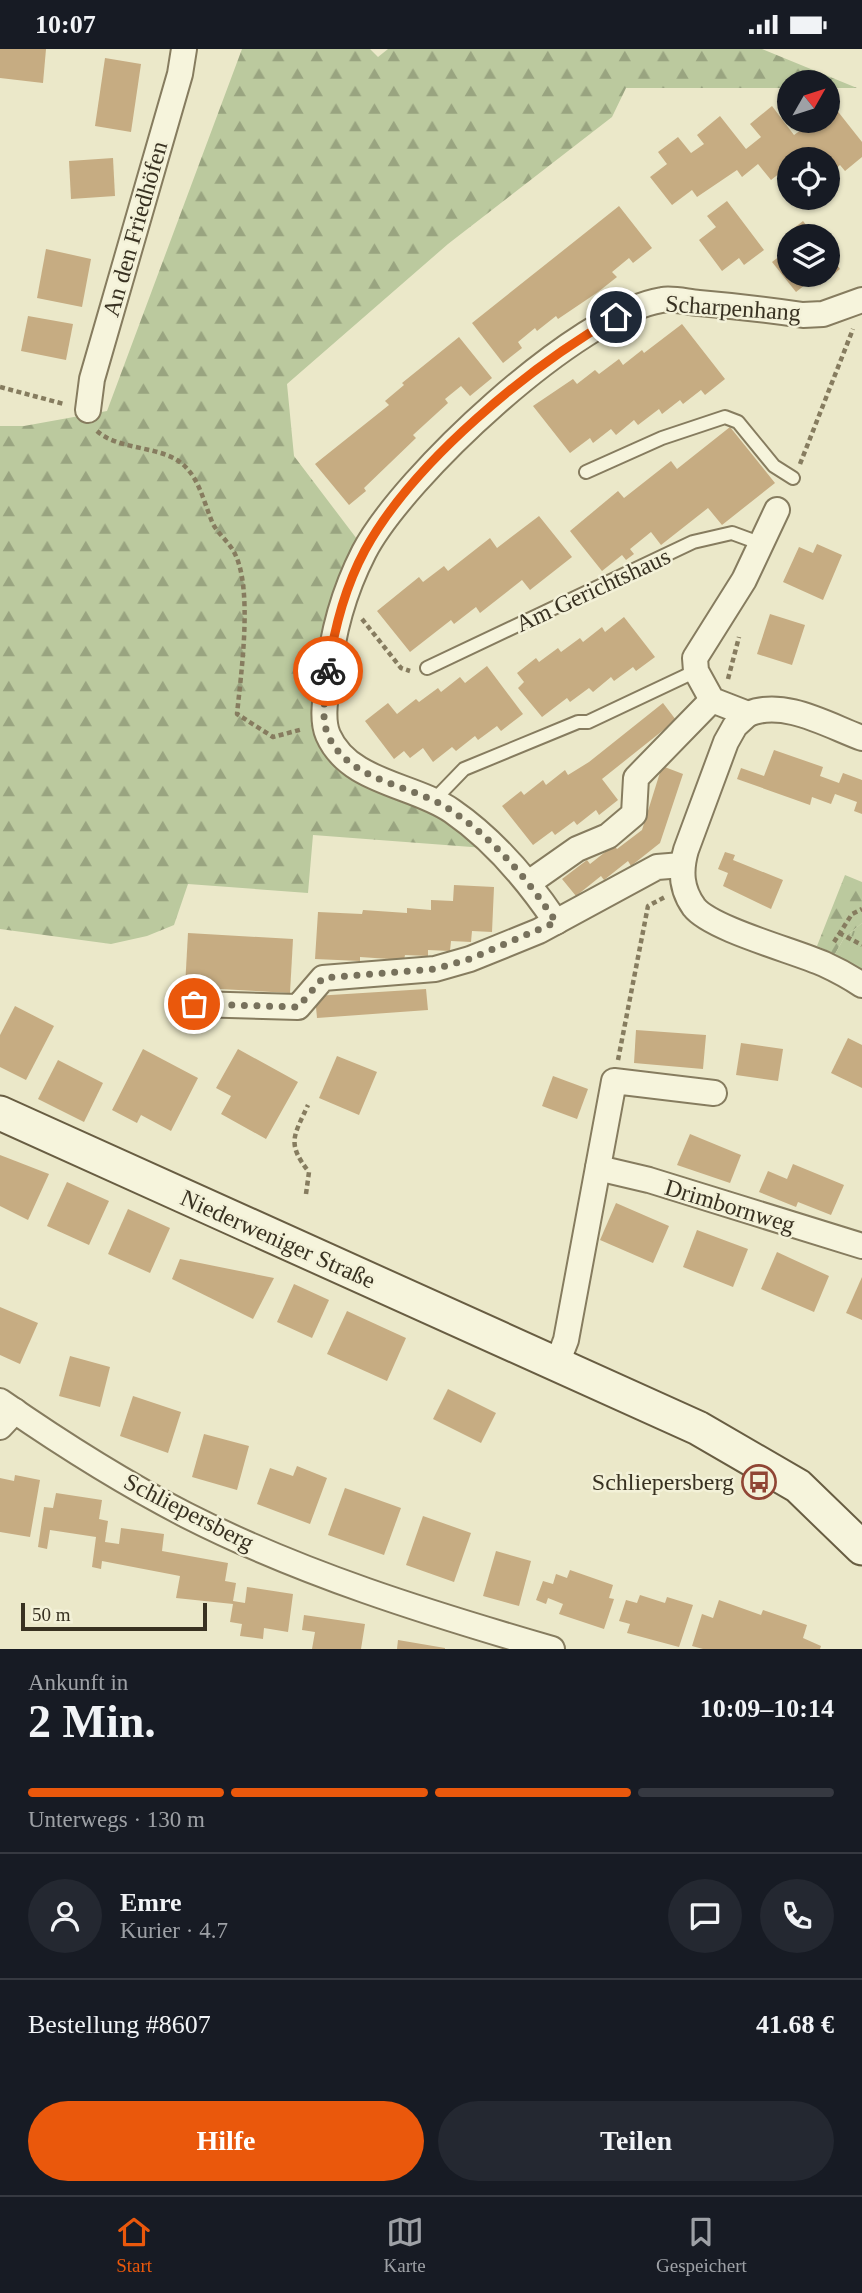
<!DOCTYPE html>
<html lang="de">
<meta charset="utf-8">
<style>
:root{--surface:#171b24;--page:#242831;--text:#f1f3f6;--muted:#9ea1a6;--line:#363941;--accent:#ea580c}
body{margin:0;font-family:"Times New Roman",serif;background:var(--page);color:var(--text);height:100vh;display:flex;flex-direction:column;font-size:26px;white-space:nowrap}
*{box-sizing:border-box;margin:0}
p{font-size:23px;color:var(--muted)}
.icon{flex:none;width:38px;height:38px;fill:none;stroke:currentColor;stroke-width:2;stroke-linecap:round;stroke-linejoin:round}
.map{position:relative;height:1600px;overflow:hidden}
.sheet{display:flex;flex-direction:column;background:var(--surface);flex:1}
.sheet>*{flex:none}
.needle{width:46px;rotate:51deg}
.tools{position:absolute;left:777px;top:21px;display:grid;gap:14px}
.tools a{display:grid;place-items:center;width:63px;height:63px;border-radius:50%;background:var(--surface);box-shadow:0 2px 5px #0004;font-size:35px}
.scale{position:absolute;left:21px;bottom:18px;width:186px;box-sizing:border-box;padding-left:7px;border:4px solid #383121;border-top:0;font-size:19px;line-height:24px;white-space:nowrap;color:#383121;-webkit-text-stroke:5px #f3f1d8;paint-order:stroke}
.pin{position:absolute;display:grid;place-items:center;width:60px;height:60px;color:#fff;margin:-30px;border:4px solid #fff;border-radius:50%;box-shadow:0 2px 7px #0007}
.courier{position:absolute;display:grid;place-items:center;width:70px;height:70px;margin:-35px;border:5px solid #ea580c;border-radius:50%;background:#fff;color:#222;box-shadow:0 2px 9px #0007}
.headline em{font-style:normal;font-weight:800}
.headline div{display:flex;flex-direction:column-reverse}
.headline{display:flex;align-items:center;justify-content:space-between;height:119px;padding:0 28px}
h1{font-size:46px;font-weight:800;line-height:52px}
.bar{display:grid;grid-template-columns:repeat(4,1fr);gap:10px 7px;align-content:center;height:84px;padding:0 28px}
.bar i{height:9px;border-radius:5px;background:var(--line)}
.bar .selected{background:var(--accent)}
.bar p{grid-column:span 4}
.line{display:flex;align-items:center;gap:18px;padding:0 28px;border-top:2px solid var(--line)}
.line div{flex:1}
.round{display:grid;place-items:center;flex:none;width:74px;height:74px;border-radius:37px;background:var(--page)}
.cta{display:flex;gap:14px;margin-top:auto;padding:14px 28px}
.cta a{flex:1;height:80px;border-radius:42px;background:var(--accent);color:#fff;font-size:28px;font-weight:800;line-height:80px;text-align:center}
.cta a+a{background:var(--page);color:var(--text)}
.status{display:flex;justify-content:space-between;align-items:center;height:49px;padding:0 35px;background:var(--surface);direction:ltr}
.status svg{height:19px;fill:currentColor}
.dock{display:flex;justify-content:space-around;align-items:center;height:98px;border-top:2px solid var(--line);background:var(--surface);font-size:19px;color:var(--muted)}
.dock a{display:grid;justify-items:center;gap:4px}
.dock .selected{color:var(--accent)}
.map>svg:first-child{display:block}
</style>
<div class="status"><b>10:07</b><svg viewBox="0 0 49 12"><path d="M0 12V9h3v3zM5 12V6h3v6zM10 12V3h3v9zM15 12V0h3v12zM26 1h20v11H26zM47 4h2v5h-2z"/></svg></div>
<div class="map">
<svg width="862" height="1600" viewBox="0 0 862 1600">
<defs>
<pattern id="forest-firs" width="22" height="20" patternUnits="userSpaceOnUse" patternTransform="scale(1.75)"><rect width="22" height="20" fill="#bbc99e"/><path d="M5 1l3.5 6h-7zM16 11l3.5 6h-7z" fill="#99a480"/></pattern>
<pattern id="park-tufts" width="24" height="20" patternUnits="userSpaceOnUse" patternTransform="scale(1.75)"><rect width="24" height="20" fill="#bbc99e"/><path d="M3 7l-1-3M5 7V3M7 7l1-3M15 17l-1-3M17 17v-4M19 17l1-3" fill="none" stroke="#99a480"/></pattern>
</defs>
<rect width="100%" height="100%" fill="#ebe8c9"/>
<g fill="url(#forest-firs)">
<path d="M242,0H370L378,8L388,0H762L857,39H828V33H789V39H626L612,68L448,195L287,335L294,407L360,494L320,686L428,756L485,799L313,786L308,844L188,835L174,876L147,887L111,895L0,880V377H24L107,362Z"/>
<path d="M845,826L862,833V874L844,889L835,905L817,897Z"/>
</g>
<path fill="url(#park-tufts)" d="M862,874V921L835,905L844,889Z"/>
<g fill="#c6ac82">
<path d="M0,0H46L43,34L0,29Z"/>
<path d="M105,9L141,15L131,83L95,77Z"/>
<path d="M828,50L862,93V108L845,122L840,116L828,126V110H789V117L771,131L758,115L742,128L737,121L697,148L692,141L672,156L650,128L667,115L658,103L678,88L691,104L704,95L697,86L720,67L746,100L761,88L750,75L772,57L794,86L808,76L804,72H828Z"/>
<path d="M113,109L115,147L71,150L69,112Z"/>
<path d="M727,152L764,201L744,216L739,209L722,222L699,191L716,178L707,167Z"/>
<path d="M619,157L652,199L633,214L629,209L612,223L617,228L598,243L558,270L556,267L537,282L535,279L518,293L522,299L503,314L472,274Z"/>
<path d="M803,172L815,187H789V194L784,187Z"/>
<path d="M46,200L91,210L82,258L37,249Z"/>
<path d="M789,200V226H828V204L840,220L820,236L815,228L796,243L772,213Z"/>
<path d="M28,267L73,275L66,311L21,302Z"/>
<path d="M682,275L725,330L705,346L701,341L683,355L680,351L662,365L659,360L638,376L634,371L616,386L611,380L593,394L590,389L570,404L533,357L573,330L577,335L595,321L599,325L619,310L623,316L642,301L644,304Z"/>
<path d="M459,288L492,329L470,347L461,337L445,350L448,354L413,386L416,389L364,439L366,442L349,456L315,415L389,356L385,352L404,336L402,334Z"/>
<path d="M730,378L775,434L722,476L708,459L661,496L651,483L630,500L634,505L626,511L622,506L602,522L570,482L618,442L624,449L671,412L677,420Z"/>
<path d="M539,467L572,508L530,541L522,531L480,564L476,558L454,575L451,571L410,603L377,562L419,528L423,533L444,517L448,522L490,489L497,499Z"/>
<path d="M817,495L842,506L823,551L783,533L799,498L813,504Z"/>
<path d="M770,565L805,576L792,616L757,605Z"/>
<path d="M624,568L655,608L636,622L633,618L614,632L611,628L593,643L589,639L570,653L567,649L542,668L518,639L524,633L517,624L536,609L539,613L558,599L561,603L580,589L583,593L602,578L605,583Z"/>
<path d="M487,617L523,665L501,682L497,677L478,691L475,687L456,702L452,698L433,713L423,699L410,709L404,702L394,710L365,672L388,654L397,665L416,650L419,653L438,639L441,643L460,628L465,634Z"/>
<path d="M663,654L676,671L602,730L618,751L599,766L596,761L577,776L574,772L555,786L552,782L533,796L502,757L521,742L524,746L543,731L546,736L565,721L568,726L589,713Z"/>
<path d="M774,701L823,718L820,727L839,734L843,724L862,731V765L854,762L857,753L835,745L831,755L812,748L810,756L737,730L741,719L764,727Z"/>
<path d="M662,717L683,725L660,794L631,817L628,812L604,831L601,827L576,847L562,830L587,811L590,815L614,796L617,800L642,781Z"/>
<path d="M725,803L735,806L733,811L783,831L771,860L723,837L728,824L718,820Z"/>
<path d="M454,836L494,838L492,883L472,882L471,893L451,892L450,902L428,901V907L405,906L404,911L360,908V912L315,910L318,863L362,865L363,861L407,864V859L431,861V851L453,852Z"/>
<path d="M188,884L293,890L290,944L185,938Z"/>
<path d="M426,940L428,961L317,969L315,947Z"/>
<path d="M15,957L54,977L26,1031L0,1018V986Z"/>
<path d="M636,981L706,986L703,1020L634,1014Z"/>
<path d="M848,989L862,996V1039L831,1024Z"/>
<path d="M741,994L783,1000L778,1032L736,1026Z"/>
<path d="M143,1000L198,1029L171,1082L141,1066L137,1074L112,1061Z"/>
<path d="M238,1000L298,1033L266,1090L221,1065L231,1047L216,1039Z"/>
<path d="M337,1007L377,1023L359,1066L319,1049Z"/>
<path d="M58,1011L103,1034L84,1073L38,1050Z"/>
<path d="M553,1027L588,1040L577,1070L542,1057Z"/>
<path d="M690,1085L741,1106L730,1134L677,1116Z"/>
<path d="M0,1106L49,1125L28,1171L0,1157Z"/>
<path d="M793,1115L844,1136L831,1166L798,1153L796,1158L759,1143L768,1122L787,1130Z"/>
<path d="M67,1133L109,1152L89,1196L47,1177Z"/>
<path d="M616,1154L669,1177L653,1214L600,1191Z"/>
<path d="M128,1160L170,1179L150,1224L108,1205Z"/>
<path d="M697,1181L748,1200L733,1238L683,1218Z"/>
<path d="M777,1203L829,1227L814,1263L761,1240Z"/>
<path d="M180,1210L274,1229L253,1270L172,1230Z"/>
<path d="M862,1228V1271L846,1264Z"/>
<path d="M294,1235L329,1251L312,1289L277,1273Z"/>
<path d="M0,1258L38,1274L20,1315L0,1306Z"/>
<path d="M347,1262L406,1289L387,1332L327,1305Z"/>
<path d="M70,1307L110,1318L100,1358L59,1347Z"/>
<path d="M448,1340L496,1364L481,1394L433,1370Z"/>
<path d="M133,1347L181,1363L168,1404L120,1387Z"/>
<path d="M204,1385L249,1397L237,1441L192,1428Z"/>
<path d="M297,1417L327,1429L310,1475L257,1455L270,1419L293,1427Z"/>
<path d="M15,1426L40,1431L30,1488L0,1483V1429L14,1432Z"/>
<path d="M345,1439L401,1459L384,1506L328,1486Z"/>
<path d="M56,1444L102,1451L99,1470L108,1472L105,1493L119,1495L121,1479L164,1485L162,1502L228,1514L225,1532L236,1534L233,1552L245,1554L247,1538L293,1545L288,1583L264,1579L263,1590L240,1587L242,1575L230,1573L233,1555L176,1549L180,1527L102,1512L101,1520L92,1518L96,1488L50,1481L47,1500L38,1498L44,1458L53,1459Z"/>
<path d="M423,1467L471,1484L454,1533L406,1516Z"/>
<path d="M496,1502L531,1512L519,1557L483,1547Z"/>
<path d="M570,1521L613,1536L609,1549L614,1550L604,1580L559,1565L563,1555L548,1549L546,1555L536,1551L543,1532L553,1535L556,1525L567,1529Z"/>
<path d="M640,1546L665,1554L667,1548L693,1556L679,1598L627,1584L630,1575L619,1572L626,1551L637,1554Z"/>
<path d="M719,1551L761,1566L763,1561L807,1576L803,1589L821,1597L820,1600H703L692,1597L702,1565L713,1569Z"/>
<path d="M304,1566L365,1575L361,1600H312L315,1583L302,1581Z"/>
<path d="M398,1591L445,1599V1600H397Z"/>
</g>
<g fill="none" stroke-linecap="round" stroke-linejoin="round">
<g stroke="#867c5f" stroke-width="16">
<g id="lane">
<path d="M586,423L662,389L725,368L738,373L774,417L793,429"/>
<path d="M427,619L693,493L732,484L762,495"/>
<path d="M434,751L464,720L578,673H588L696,622"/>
</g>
</g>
<g stroke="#867c5f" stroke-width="28">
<g id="street">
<path d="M88,361L92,330L180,25L184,0"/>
<path d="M777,461L744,531L695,609L696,622L712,651L748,665L735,677L726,693L686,801C680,822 681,840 694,858C711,880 795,902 824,915C837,921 850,928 862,936"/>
<path d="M748,665C784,650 827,676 862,689"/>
<path d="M530,833L577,800L608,787L634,765L636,729L712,651"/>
<path d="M556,873C527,830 494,791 452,762C413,735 349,734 328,686C321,670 326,646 328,629C332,585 344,542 364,503C403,428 578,264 662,251C673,249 687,253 699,254C734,257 769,261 803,266L823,265L862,251"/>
<path d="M194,955L298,958L323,929L435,920L470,910L539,882L657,818L682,816"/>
<path d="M598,1119L649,1131L862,1197"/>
<path d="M556,1317L566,1291L614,1032L714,1044"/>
<path d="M0,1352C59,1393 122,1433 186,1466C302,1525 428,1564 552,1600"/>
<path d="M0,1378L15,1362"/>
</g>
</g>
<g stroke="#685d42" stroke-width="37">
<path id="secondary" d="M0,1064L698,1379L798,1437L862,1499"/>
</g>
<g stroke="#867c5f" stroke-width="4.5" stroke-dasharray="5 3.5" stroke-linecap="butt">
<path d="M0,338L64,355"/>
<path d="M97,382C117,400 154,397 177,411C199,425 203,452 213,475C219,486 230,494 235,505C253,541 241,625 237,665L273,688L303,680"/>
<path d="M800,415L853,280"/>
<path d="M362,570L401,619L410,622"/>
<path d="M728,630L739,588"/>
<path d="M839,884L862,896"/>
<path d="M834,893L852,865L862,860"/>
<path d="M618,1011L648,857L665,848"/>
<path d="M306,1145L309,1123C286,1094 294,1087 308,1056"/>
</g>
<use href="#lane" stroke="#f6f4dc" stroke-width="12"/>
<use href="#street" stroke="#f6f4dc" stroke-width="24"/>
<use href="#secondary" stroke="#f6f4dc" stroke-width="33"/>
</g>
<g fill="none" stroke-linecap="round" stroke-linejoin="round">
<path stroke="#77715c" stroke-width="7" stroke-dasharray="0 12.6" d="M194,955L298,958L323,929L435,920L470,910L556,873C527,829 493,789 449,760C411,735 349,733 328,686C320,668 326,642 328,622"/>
<path stroke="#ea580c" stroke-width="9" d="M328,622C334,580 345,538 365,501C414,412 529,318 616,268"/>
</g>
<defs>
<g id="bus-ring" transform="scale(1.75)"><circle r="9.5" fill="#f3f1d8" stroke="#904534" stroke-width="1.5"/><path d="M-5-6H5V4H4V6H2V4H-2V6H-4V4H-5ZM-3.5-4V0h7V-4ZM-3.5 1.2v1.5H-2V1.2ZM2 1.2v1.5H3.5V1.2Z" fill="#904534"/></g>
</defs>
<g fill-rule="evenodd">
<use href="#bus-ring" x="759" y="1433"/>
</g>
<g text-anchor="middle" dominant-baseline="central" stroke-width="5" stroke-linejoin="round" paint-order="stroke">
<g font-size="24" fill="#383121" stroke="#f3f1d8">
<text transform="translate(135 180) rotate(-74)">An den Friedhöfen</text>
<text transform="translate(733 259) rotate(4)">Scharpenhang</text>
<text transform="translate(593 541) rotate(-25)">Am Gerichtshaus</text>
<text transform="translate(730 1157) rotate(17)">Drimbornweg</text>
<text transform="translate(278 1190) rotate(24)">Niederweniger Straße</text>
<text transform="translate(189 1463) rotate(27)">Schliepersberg</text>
</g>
<g font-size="24" fill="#383121" stroke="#f3f1d8" text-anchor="end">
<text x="734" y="1433">Schliepersberg</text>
</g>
</g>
</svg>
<div class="tools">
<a><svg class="needle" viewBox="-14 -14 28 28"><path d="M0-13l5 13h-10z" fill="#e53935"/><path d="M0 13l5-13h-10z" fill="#9ea1a6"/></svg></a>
<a><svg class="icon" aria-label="locate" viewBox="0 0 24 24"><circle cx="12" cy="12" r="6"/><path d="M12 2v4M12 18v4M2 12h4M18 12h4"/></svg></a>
<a><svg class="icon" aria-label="layers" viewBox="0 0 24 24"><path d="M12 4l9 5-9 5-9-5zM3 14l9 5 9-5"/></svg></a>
</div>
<div class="scale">50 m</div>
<div class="pin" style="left:194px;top:955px;background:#ea580c"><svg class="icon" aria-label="bag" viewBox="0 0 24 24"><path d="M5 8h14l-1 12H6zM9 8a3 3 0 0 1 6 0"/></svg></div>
<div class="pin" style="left:616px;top:268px;background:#1f2937"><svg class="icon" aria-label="home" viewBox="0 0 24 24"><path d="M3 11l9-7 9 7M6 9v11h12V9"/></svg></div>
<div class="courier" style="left:328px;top:622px"><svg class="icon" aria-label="bike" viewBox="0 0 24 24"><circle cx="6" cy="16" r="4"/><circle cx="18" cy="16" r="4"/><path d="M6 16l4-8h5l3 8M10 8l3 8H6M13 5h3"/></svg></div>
</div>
<section class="sheet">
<div class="headline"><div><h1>2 Min.</h1><p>Ankunft in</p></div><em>10:09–10:14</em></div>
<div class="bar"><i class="selected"></i><i class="selected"></i><i class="selected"></i><i></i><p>Unterwegs · 130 m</p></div>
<div class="line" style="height:126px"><a class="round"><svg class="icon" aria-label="person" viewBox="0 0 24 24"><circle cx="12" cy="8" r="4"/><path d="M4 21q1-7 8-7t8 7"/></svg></a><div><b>Emre</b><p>Kurier · 4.7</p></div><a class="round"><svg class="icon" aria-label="chat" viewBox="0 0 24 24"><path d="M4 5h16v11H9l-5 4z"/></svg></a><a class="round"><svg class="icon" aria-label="phone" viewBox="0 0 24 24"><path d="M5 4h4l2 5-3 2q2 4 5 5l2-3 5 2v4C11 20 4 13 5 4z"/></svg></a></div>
<div class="line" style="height:91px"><div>Bestellung #8607</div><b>41.68 €</b></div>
<div class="cta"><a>Hilfe</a><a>Teilen</a></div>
</section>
<nav class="dock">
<a class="selected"><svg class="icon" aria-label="home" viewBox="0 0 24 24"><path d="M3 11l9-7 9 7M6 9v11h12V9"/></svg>Start</a>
<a><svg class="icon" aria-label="map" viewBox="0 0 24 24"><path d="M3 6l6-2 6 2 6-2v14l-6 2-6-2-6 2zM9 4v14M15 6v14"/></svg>Karte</a>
<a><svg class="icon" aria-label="saved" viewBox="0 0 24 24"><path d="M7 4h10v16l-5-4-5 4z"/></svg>Gespeichert</a>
</nav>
